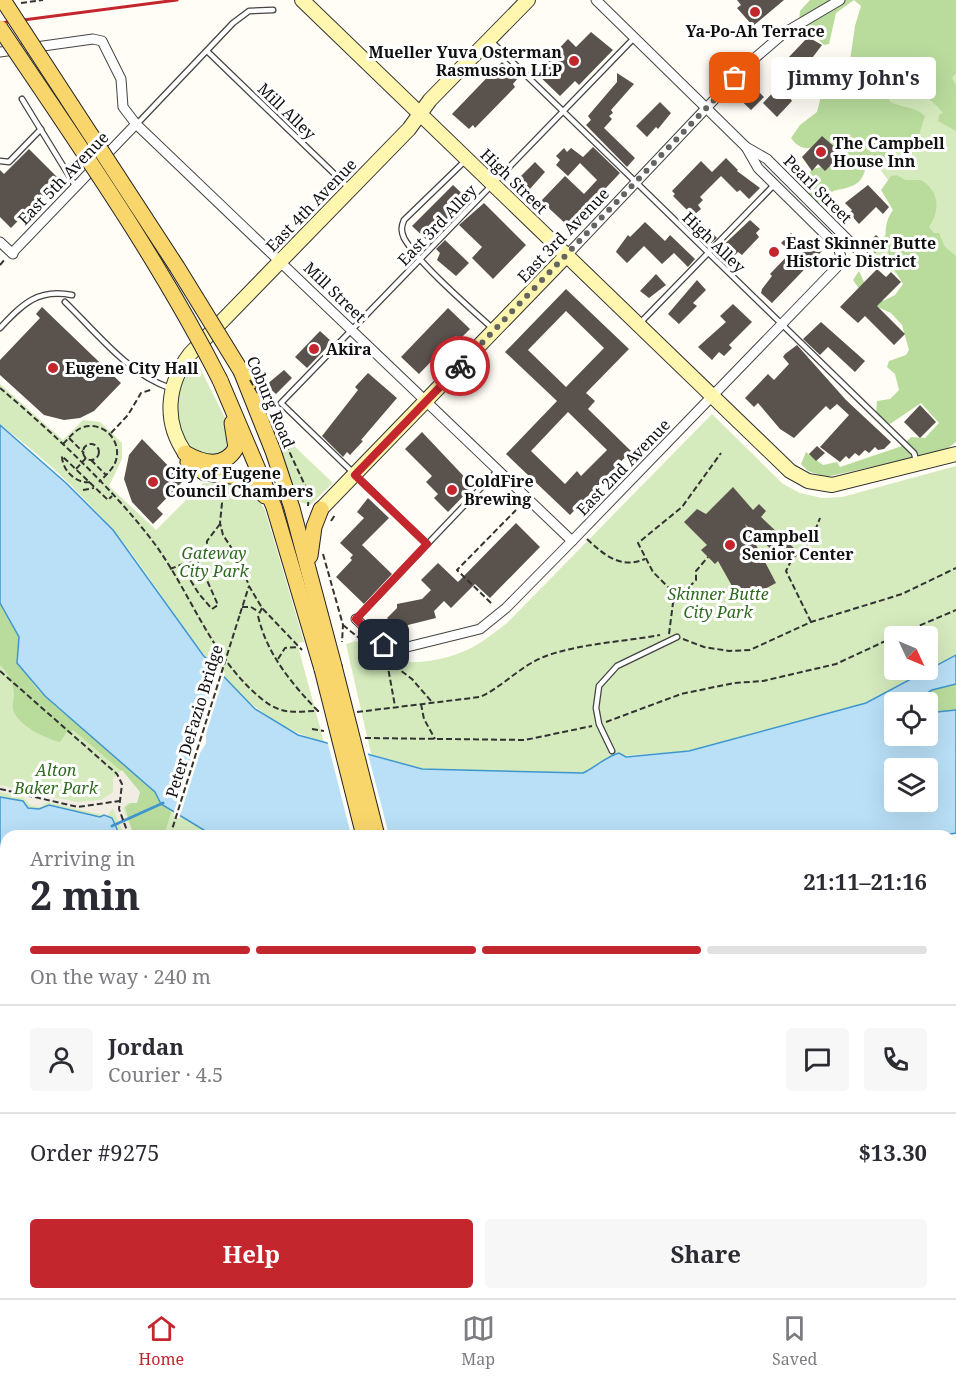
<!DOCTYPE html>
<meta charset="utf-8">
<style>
:root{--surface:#fff;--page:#f7f7f7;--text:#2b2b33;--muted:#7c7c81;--line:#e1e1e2;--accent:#c4262e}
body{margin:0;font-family:"Noto Serif",serif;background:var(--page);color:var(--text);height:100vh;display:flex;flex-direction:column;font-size:22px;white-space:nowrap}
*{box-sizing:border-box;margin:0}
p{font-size:20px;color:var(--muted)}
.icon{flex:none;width:33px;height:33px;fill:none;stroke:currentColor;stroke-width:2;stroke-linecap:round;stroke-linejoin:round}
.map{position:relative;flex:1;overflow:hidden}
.side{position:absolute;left:0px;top:830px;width:957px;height:470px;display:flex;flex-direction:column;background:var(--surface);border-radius:18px 18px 0 0;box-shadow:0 6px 24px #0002}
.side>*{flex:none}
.needle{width:39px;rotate:134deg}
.buttons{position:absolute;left:884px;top:626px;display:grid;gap:12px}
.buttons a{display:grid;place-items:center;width:54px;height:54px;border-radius:6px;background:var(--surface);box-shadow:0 6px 24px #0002;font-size:30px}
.pin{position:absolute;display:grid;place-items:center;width:51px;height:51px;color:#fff;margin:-26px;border-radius:12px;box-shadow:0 3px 9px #0006}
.courier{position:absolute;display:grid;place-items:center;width:60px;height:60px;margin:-30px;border:4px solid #c4262e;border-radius:50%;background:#fff;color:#222;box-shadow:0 2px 8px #0007}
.bubble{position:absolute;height:42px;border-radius:6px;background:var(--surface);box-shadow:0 6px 24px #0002;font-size:20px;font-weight:700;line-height:42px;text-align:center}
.overview em{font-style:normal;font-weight:700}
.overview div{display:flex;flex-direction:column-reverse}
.overview{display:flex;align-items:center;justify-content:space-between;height:102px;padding:0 30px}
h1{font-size:39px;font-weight:700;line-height:45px}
.bar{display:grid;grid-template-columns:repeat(4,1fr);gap:9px 6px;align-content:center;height:72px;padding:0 30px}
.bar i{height:8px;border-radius:4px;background:var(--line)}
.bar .active{background:var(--accent)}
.bar p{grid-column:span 4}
.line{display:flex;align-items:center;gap:15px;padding:0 30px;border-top:2px solid var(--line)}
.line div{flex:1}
.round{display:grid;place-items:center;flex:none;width:63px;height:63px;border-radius:6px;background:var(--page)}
.action{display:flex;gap:12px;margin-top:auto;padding:12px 30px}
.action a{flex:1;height:69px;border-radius:6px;background:var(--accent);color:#fff;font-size:24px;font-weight:700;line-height:69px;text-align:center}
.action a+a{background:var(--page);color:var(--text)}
.menu{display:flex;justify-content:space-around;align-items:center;height:84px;border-top:2px solid var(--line);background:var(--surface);font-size:16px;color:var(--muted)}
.menu a{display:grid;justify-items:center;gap:3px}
.menu .active{color:var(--accent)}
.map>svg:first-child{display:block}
</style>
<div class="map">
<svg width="956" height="1298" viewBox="0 0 956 1298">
<rect width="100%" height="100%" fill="#fffdf5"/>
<g fill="#d5ebbd" fill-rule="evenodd">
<path d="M956,0V331L871,250L922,196L906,180L897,175L888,180L876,164L881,162L892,31Z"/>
<path d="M196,360L228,424V447L223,453L203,458C167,429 171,396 196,360Z"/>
<path d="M0,384L63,440L83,420L100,422L122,443V459L109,486L156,530L203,483L234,484L251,488L265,510L304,642L298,643L299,650L324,742C221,714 179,609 116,534C83,495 42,455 0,425Z"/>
<path d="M712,414L783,484L800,493L822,498L842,497L956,466V655L866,703L689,751L608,757L597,767L583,773L422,769L371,754L346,644L356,641C388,668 430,667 469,649C482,643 495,632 507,623ZM894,636H927V669H894Z"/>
<path d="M283,426L291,443L333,483L310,505L300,502L271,431Z"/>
<path d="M0,603L17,663L45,696L161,804L212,835L6,836V1070L0,1078Z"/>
</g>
<g fill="#b9dc9c">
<path d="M810,0H854L836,13L829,44L824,45L799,21L800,11Z"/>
<path d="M854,0H956V73L952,78L956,85V131L938,121L939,115L943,113C925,92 918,90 891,95L889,101C901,108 915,106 925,116L918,138L892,149L881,162L866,165C863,186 851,187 833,191L825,206L821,209L811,203L803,184L812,169L827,166L834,157L833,151L825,145C811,149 801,152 791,138L800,125L817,112L821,96L849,67L855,26L861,6Z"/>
<path d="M897,175L906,180H921C940,191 940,211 929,227L934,233H939L945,247L956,256V442L944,451L826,477L808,471L801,464L806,452L823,465L837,462L840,467L902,446L911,437L925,438L939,423L921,403L890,424L876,413L877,401L890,399L899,390L895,374L887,367L889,361L906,355L909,350L902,325L891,313L869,303L853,280L859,271L864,282L883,301L895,295L903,284C890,264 877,231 893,210L881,190L891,176Z"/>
<path d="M0,595C24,620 19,669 36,688C70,725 154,768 171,813L164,835H143L139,830H132L125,807L136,800L127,776L73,730L66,733L60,742C44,738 19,726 13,710C12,704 14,700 14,695C14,683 8,673 0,665Z"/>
<path d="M956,684V710L927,713V702H913L932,690Z"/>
</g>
<g fill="#f1ede2">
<path d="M122,770L140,792L137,803H128L123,808L132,831H139L142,835H124L113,809L107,816L47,802L41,807L30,805L24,798L0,792V785L77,802L101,800L113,792V778Z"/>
<path d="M0,943L6,948V1004L0,992V969L5,959L0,951Z"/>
</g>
<g fill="#b9e0f7" stroke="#3f96cf" stroke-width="1.5" fill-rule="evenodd">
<path d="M0,425L66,483L113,530L203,655L255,709L298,735L422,769L583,773C596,767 605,757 619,753L626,757L689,751L866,703L956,655V684L932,690L913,702H894V735H927V713L956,710V833L941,836L212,835L161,804L155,792L45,696L17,663L19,637L0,603ZM894,768H927V801H894Z"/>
<path d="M0,797L23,801L28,808L39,809L49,805L100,817L104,815L112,818L117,829L115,835L6,836V946L0,954V920L5,900L0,887Z"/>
</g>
<g fill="#fffdf5">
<path d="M219,667L225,673L206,734V743L200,753L179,819L173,815L193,751L192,743L199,731Z"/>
<path d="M327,740L367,750L389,835H351Z"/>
</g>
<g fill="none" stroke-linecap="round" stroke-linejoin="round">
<path stroke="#3f96cf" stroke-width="3" d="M112,826L163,803"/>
</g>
<g fill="#5a524d" fill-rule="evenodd">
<path d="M737,0H784L753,26L737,8L741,5Z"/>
<path d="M591,32L613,50L579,85L575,81L560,96L536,73L568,39L576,47Z"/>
<path d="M808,37L822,45L803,70L788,58Z"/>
<path d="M502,62L518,78L513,84L515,87L475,128L473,125L469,129L452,114Z"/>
<path d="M617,73L634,84L611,110L613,113L609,116L612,119L604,128L635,158L627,167L586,125L591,120L588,116L617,82Z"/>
<path d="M742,83L746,87L750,83L764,97L751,110L733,93Z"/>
<path d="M789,85L796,92L790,98L792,101L777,117L763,103L779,86L784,90Z"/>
<path d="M660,102L671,113L658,129L656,127L647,137L636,126Z"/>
<path d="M822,136L837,149L832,154L837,159L825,171L818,164L812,171L802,157Z"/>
<path d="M593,147L620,173L572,224L569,222L566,224L541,201L565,176L584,194L597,180L580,163L568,176L556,165L560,160L556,156L564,148L567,152L571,148L583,157Z"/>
<path d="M29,149L59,179L11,228L0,217V170L4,174Z"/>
<path d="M726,158L738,170L737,171L760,188L749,199L740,190L737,192L721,176L700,197L703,200L698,205L701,209L693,216L673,196L675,194L672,191L701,161L712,172Z"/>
<path d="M535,162L545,172L529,190L518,179Z"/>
<path d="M453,185L470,201L430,243L412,226Z"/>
<path d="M868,185L889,207L883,214L876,207L859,224L849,213L852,210L845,203Z"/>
<path d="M484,203L526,245L493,279L472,258L482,247L459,225Z"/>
<path d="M695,216L717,238L708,246L687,225Z"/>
<path d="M750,220L760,229L756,233L759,237L742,255L738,252L726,264L715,253Z"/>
<path d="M645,222L665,241L670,235L695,259L688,267L674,253L662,264L644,246L627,263L616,252L617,250L628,235L630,237Z"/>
<path d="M791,233L805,246L811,240L822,251L772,303L761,293L762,289L772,276L770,274L791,252L781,243Z"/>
<path d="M876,235L885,243L875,253L867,244Z"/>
<path d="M445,240L469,263L456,276L437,260L440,253L436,249Z"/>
<path d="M877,269L886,277L891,272L901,282L877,306L905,334L894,345L865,316L858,323L840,307Z"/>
<path d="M656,274L666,285L649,298L640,291Z"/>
<path d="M697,280L706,290L693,303L697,306L679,324L668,314Z"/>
<path d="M566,289L629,349L586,393L595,401L588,409L631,451L570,515L506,454L557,401L505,352ZM566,311L604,348L566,387L528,350ZM568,412L607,450L581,476L577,471L565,484L531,451Z"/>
<path d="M733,304L752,322L729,345L732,348L724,356L719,352L712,360L698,347L726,322L720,316Z"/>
<path d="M42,307L121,383L94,411L80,418L64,420L44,415L0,375V360L40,318L36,314Z"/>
<path d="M448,308L470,329L459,340L456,336L419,374L401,357Z"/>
<path d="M821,322L865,361L855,372L828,347L820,355L803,339Z"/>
<path d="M320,331L332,342L307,368L295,357Z"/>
<path d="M797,345L846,400L891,442L884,449L878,450L875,447L869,453L865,450L859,456L855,453L849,459L846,456L840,462L820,447L849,415L837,404L830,410L826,406L794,438L780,429L758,403L754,407L745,398L768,374L774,380L789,364L783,357L785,354Z"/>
<path d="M284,370L292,378L276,394L266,385Z"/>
<path d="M368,373L397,398L361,440L363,441L350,455L347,452L343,457L322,436L358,390L355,387Z"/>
<path d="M920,405L936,422L920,438L904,422Z"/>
<path d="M422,432L473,486L448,512L434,498L438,494L426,482L432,476L405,449Z"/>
<path d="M142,439L183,481L157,508L163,514L153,524L132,502L124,479L129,455Z"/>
<path d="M817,446L825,453L816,461L809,454Z"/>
<path d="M733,487L753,510L759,504L766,511L761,517L796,550L784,562L745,524L776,583L741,602L718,561L715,564L701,550L707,545L684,522L697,509L706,514Z"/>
<path d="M368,498L389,518L362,545L392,574L364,604L336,577L352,560L350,558L353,555L340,543L364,518L357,512Z"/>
<path d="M516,523L540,547L490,598L475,584L451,608L444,601L434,611L436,618L396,628L387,618L397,608V604L422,599L431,590L421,580L438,563L458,582Z"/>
</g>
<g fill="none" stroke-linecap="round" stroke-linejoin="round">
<g stroke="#444" stroke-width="7">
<g id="lane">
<path d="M491,41L914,453L917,463"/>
<path d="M207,51L349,188"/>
<path d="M22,99L76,187"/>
<path d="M137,124L233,23L249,11L273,10"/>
<path d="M466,160L404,220C401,227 401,231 404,238C418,263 469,307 492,328"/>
<path d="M0,161L9,162L41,129"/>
<path d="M65,302C96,332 128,374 170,388"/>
<path d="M641,322L775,184"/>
<path d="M0,328C22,305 37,288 72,295"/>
<path d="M427,544L281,403L635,37"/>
<path d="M356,619L498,470"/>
<path d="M612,751L599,724L596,708L599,686L617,666L677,637"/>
<path d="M951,886L956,884"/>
<path d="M0,1030L6,1037"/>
<path d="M428,1293L431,1298"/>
<path d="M616,1293L617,1298"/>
</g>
</g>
<g stroke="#444" stroke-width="11">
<g id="street">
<path d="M596,0L746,147L767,159L865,257"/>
<path d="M0,52L93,39L102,41L121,79L123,107L136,124L572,541"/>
<path d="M0,242L13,254"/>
<path d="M12,253L136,124"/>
<path d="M567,255L748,64L784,33L840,0"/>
<path d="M356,619L384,645L399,649L480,629L506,608L572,541L837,267L841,257L838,247L758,168L746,147"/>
</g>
</g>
<g stroke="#333" stroke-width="16">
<g id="secondary">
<path d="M302,0L790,471L808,481L832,485L956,454"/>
<path d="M185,453C163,421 167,384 190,354L409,129L430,100L528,0"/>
<path d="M321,509L567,255"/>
<path d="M951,1256H956"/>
<path d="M160,1293L162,1298"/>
<path d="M376,1298L403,1293"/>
<path d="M545,1298L580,1293"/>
<path d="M748,1298L750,1293"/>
<path d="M903,1298L905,1293"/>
</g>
</g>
<g stroke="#222" stroke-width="17">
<g id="primary">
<path d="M241,371L273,451L292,508L334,666"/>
<path d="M220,380L274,507L322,669"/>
<path d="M185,453C202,463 224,469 236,448L232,423"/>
<path d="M188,462L205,473L248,478L265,496"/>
<path d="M310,556L314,527L321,509"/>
<path d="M472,1293L473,1298"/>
<path d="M499,1293L501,1298"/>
<path d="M334,1298L340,1293"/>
</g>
</g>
<g stroke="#222" stroke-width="19">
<g id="highway">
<path d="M951,993L956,990"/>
<path d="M951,1082L956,1075"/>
<path d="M951,1110L956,1103"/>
<path d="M951,1208L956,1201"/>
<path d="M819,1298L821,1293"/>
<path d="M836,1298L839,1293"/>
</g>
</g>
<g stroke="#333" stroke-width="2" stroke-dasharray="6 3" stroke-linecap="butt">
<path d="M21,3L43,0"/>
<path d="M0,265L5,259"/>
<path d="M0,388C53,433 116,491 157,547C193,598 213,660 263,700C284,716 295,711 319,711"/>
<path d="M111,433L128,415L141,393L153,389"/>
<path d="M282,436L309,494L308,506"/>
<path d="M69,438L84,453"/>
<path d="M63,444C69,438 74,431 81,428C103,419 124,442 115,463C112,470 105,476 99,482"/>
<circle cx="91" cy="452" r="8"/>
<path d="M91,460L106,475"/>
<path d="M76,469L86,458"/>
<path d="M90,482C76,484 62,470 62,456L108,500L112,496"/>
<path d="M215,486L222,503L220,523L223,535L240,561L249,586L262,608L302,650"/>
<path d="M83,490L94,488"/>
<path d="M331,521L335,515"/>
<path d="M220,524L207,541C206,563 223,577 244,572"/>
<path d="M587,539C605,556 621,569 645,559"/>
<path d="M323,554L343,625L342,642"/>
<path d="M181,565L199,594L212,609L218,605L197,558"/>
<path d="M170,569L209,554"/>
<path d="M678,597L653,572L638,543L682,507L721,453"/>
<path d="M491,603L457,570L516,510"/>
<path d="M242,607H251L259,612"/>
<path d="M262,608L258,616C267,654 291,683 318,711"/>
<path d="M240,614L249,586"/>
<path d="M811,622L786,571L792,559L811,541L820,518"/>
<path d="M343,625L364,642"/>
<path d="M669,634L673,603L696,580V571L708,557"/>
<path d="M895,636L956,610"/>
<path d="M683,639L704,647L729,651L750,650L811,622L902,594L956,568"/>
<path d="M380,655L412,679L431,701"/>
<path d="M278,659L285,648L298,647"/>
<path d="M387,662L395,706"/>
<path d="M0,671L117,774L122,784L119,809L129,836"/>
<path d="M421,704L424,719L435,739"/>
<path d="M357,712L480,697C504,686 521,665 546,656C582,643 623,642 660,635"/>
<path d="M606,722L681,694L734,683L763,681L836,664L894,637"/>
<path d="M312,729L324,731"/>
<path d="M365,738L525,740L592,726"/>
<path d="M0,789L78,807L119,801"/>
<path d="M951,865L956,864"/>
<path d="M0,946L6,952"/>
<path d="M6,976V990"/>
<path d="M0,1066L6,1059"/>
<path d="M179,1293L180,1298"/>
<path d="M453,1293L454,1298"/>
<path d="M515,1293L516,1298"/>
<path d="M315,1298L321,1295"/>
</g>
<use href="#lane" stroke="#fff" stroke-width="4.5"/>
<use href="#street" stroke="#fff" stroke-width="9"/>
<use href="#secondary" stroke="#fff6b0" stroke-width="14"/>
<use href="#primary" stroke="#f9d66b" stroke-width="15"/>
<use href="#highway" stroke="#f5a25d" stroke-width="16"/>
<path stroke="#c4262e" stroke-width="3" d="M0,23L177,0"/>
<g stroke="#222" stroke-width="17" stroke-linecap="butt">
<g id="primary-bridge">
<path d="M3,0L177,267L241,371"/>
<path d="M0,28C77,143 157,256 220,380"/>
<path d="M334,666L377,836"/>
<path d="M322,669L364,836"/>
</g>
</g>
<g stroke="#333" stroke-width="2" stroke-dasharray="6 3" stroke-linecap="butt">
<path d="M250,380L268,410"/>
<path d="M170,836L240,614"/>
</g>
<use href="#primary-bridge" stroke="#f9d66b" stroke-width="15"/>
</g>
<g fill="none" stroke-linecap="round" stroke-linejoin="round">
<path stroke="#646461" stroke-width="6" stroke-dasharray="0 10.8" d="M460,366L735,78"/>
<path stroke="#c4262e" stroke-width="8" d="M384,645L356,619L427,544L355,475L460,366"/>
</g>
<g fill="#c4262e" stroke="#fff" stroke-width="2">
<circle cx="755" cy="12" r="6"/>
<circle cx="574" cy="61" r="6"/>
<circle cx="821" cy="152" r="6"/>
<circle cx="774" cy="252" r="6"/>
<circle cx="314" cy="349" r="6"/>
<circle cx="53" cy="368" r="6"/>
<circle cx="153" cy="482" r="6"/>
<circle cx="452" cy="490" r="6"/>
<circle cx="730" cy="545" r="6"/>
</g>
<g text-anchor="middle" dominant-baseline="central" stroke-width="6" stroke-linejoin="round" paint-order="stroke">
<g font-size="16" font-weight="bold" fill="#111" stroke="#fff" text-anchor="start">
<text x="755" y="31" text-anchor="middle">Ya-Po-Ah Terrace</text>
<text x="562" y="52" text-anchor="end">Mueller Yuva Osterman<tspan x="562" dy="18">Rasmusson LLP</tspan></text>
<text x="833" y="143">The Campbell<tspan x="833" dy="18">House Inn</tspan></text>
<text x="786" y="243">East Skinner Butte<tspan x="786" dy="18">Historic District</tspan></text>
<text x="326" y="349">Akira</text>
<text x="65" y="368">Eugene City Hall</text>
<text x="165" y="473">City of Eugene<tspan x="165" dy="18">Council Chambers</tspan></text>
<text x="464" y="481">ColdFire<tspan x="464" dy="18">Brewing</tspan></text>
<text x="742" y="536">Campbell<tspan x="742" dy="18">Senior Center</tspan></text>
</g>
<g font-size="16" fill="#111" stroke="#fff">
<text transform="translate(287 111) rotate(44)">Mill Alley</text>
<text transform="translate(63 178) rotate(-46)">East 5th Avenue</text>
<text transform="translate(514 181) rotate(44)">High Street</text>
<text transform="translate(818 189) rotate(45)">Pearl Street</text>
<text transform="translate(311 205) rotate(-46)">East 4th Avenue</text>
<text transform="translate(437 225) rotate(-46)">East 3rd Alley</text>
<text transform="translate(563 235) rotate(-46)">East 3rd Avenue</text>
<text transform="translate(714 242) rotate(44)">High Alley</text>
<text transform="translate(335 292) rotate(44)">Mill Street</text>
<text transform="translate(271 402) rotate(67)">Coburg Road</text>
<text transform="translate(623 467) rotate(-46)">East 2nd Avenue</text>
<text transform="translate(194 721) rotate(-73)">Peter DeFazio Bridge</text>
</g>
<g font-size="16" font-style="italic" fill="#2f6b1f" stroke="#fff">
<text x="214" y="553">Gateway<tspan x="214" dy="18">City Park</tspan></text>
<text x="718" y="594">Skinner Butte<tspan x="718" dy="18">City Park</tspan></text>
<text x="56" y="770">Alton<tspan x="56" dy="18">Baker Park</tspan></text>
</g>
</g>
</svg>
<div class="buttons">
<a><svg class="needle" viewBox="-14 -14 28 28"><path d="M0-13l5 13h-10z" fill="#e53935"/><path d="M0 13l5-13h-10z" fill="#7c7c81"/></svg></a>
<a><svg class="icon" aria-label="locate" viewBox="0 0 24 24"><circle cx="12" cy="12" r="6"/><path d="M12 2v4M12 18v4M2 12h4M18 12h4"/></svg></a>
<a><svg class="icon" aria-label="layers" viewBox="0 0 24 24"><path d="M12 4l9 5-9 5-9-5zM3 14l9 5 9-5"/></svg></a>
</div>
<div class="pin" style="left:735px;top:78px;background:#ea580c"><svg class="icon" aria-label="bag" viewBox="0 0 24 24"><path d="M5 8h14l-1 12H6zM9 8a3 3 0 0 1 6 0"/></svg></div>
<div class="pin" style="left:384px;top:645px;background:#1f2937"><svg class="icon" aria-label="home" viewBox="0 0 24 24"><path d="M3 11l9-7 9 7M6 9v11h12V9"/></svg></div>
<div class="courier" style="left:460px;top:366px"><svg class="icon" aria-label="bike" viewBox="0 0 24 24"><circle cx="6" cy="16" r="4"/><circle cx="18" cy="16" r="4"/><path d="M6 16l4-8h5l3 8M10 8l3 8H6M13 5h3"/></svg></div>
<div class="bubble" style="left:771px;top:57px;width:165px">Jimmy John's</div>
<section class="side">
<div class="overview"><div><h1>2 min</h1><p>Arriving in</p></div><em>21:11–21:16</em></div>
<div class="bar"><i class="active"></i><i class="active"></i><i class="active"></i><i></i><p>On the way · 240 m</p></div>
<div class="line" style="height:108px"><a class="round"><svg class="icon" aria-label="person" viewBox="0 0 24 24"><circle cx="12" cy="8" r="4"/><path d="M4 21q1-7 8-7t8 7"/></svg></a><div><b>Jordan</b><p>Courier · 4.5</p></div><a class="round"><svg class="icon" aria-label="chat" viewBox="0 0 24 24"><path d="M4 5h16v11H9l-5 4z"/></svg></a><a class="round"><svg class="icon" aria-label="phone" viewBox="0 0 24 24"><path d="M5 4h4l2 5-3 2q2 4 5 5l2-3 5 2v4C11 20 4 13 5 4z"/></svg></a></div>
<div class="line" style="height:78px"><div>Order #9275</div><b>$13.30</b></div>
<div class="action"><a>Help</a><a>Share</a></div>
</section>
</div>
<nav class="menu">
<a class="active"><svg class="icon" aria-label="home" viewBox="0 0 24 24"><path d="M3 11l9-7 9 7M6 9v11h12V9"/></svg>Home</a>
<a><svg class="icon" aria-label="map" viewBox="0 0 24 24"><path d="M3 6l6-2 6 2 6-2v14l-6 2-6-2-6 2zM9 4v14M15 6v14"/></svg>Map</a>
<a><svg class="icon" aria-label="saved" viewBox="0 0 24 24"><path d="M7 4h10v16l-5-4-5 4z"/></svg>Saved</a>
</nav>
